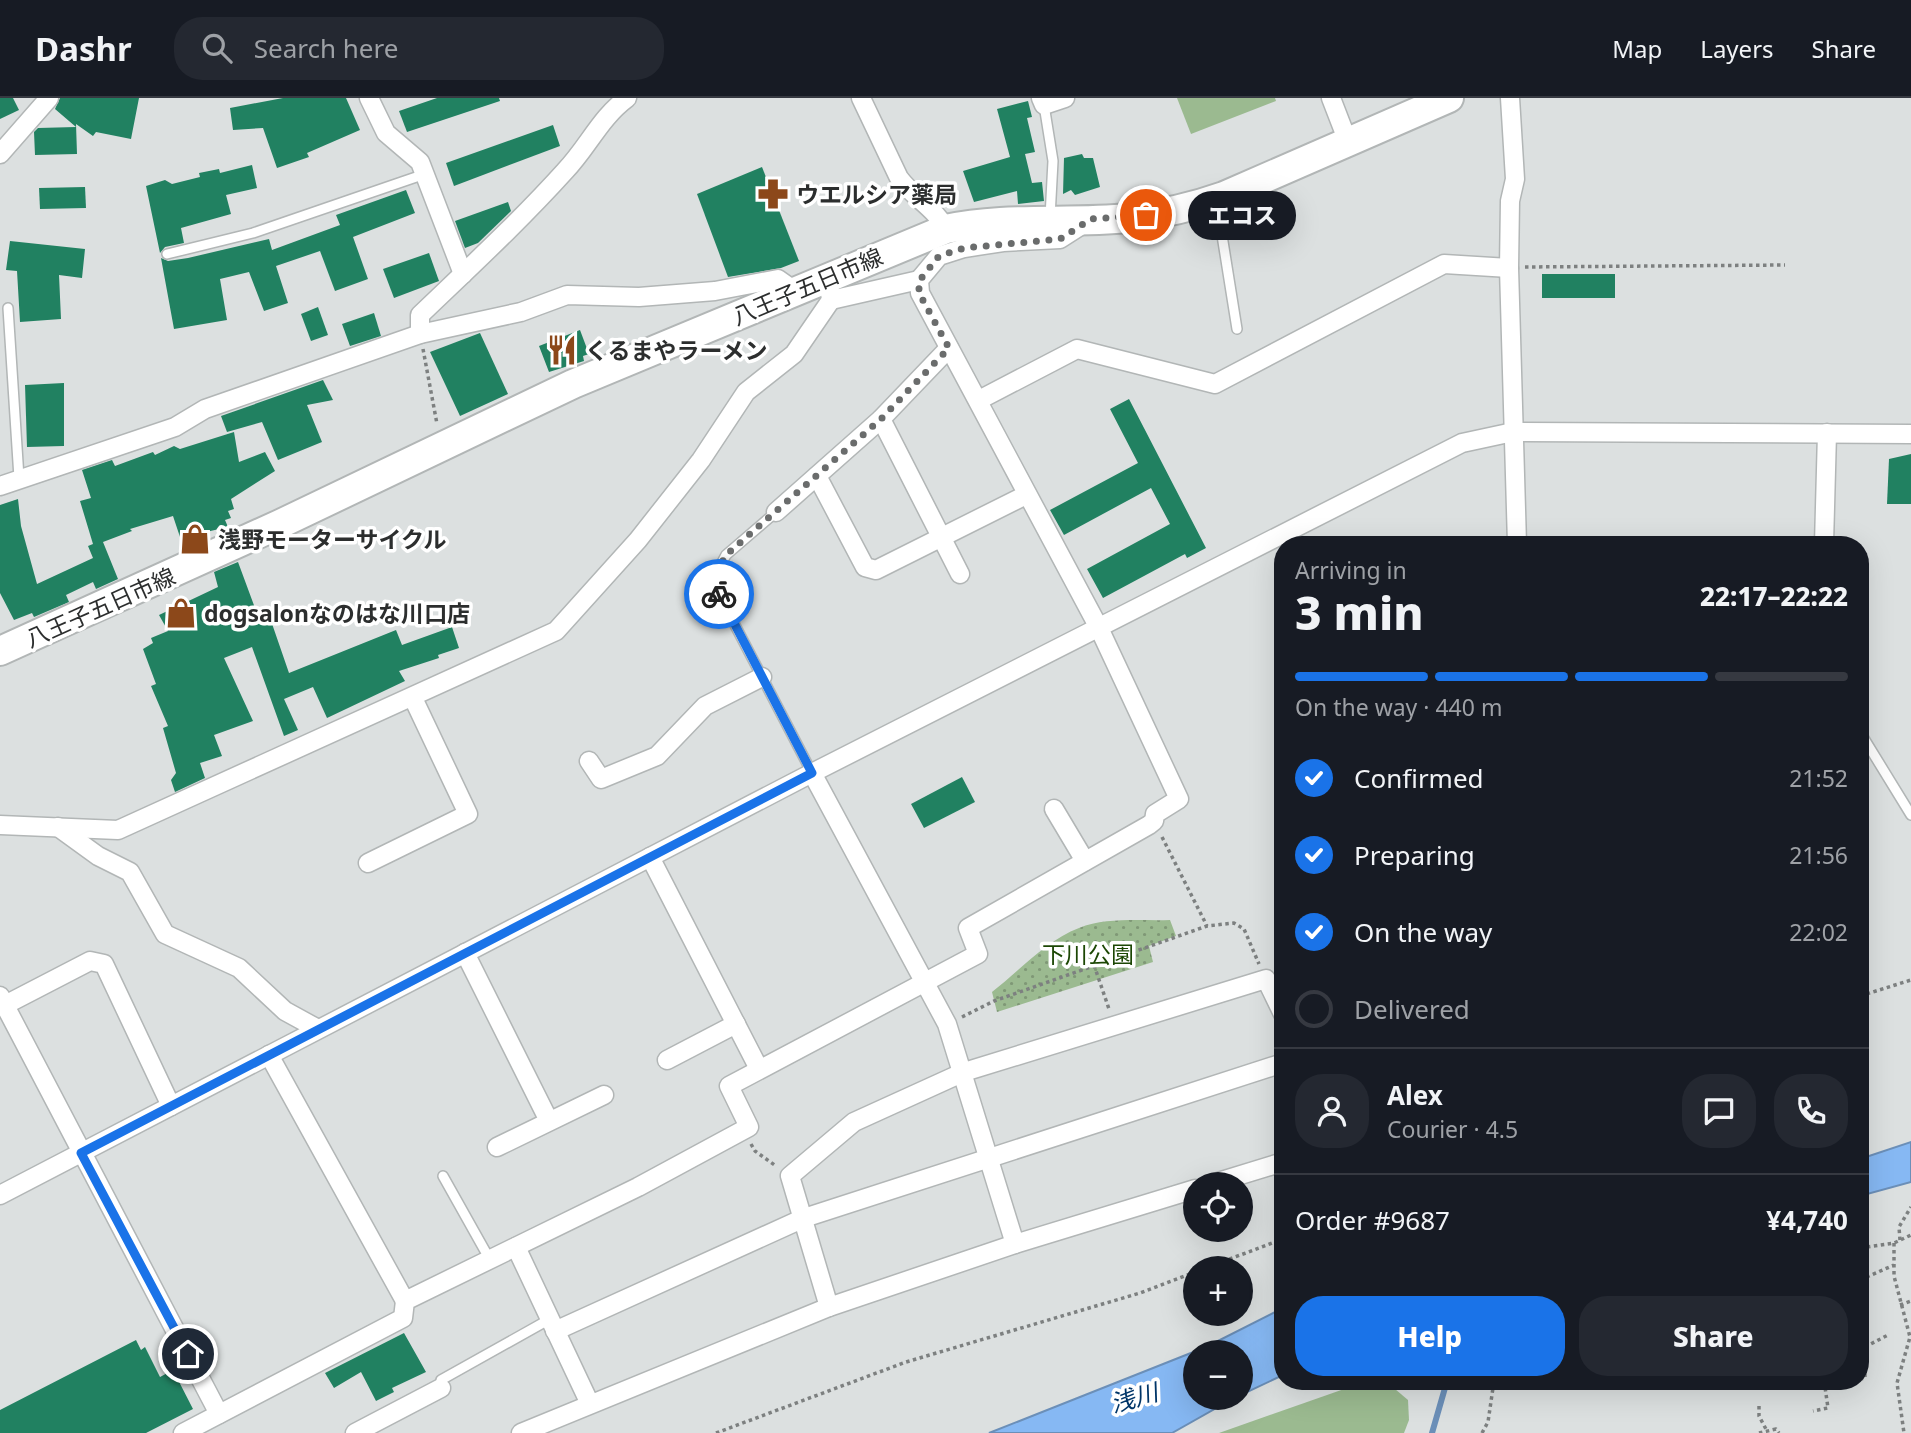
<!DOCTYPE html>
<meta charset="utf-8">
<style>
:root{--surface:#171b24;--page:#242831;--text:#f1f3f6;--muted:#9ea1a6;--line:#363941;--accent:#1a73e8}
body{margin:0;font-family:"Noto Sans","Noto Sans JP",sans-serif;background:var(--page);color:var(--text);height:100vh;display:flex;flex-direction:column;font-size:26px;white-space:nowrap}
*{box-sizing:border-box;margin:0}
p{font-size:23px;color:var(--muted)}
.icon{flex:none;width:38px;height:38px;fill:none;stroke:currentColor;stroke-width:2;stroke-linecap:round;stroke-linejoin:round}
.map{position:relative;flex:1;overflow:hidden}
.drawer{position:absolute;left:1274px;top:438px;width:595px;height:854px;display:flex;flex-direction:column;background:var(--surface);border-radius:28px;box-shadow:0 7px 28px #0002}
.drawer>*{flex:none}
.controls{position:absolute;left:1183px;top:1074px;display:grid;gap:14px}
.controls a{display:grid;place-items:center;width:70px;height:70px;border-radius:50%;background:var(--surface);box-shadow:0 7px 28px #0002;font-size:35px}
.pin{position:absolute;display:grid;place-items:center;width:60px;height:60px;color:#fff;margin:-30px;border:4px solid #fff;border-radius:50%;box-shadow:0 2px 7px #0007}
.courier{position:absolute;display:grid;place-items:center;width:70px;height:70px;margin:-35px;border:5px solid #1a73e8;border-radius:50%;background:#fff;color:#222;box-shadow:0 2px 9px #0007}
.bubble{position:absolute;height:49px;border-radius:24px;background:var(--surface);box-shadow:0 7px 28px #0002;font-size:23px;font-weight:800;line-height:49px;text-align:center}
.overview em{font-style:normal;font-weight:800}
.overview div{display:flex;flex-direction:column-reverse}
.overview{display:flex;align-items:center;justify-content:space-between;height:119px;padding:0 21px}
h1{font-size:46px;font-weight:800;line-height:52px}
.bar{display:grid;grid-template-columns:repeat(4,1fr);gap:10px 7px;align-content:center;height:84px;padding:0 21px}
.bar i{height:9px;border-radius:5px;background:var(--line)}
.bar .current{background:var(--accent)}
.bar p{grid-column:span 4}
.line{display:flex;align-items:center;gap:18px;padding:0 21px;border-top:2px solid var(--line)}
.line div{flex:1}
.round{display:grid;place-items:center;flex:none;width:74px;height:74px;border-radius:28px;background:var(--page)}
ol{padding:0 21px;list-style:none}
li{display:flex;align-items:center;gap:21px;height:77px}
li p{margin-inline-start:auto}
li .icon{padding:7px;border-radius:50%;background:var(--accent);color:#fff;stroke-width:4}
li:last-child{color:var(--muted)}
li i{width:38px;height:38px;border:4px solid var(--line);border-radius:50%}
.action{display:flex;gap:14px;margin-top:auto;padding:14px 21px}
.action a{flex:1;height:80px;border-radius:28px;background:var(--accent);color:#fff;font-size:28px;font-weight:800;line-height:80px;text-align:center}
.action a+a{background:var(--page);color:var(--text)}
header{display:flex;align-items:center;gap:42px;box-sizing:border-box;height:98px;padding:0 35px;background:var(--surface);border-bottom:2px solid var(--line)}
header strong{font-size:33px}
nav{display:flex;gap:38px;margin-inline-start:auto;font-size:24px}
.search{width:490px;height:63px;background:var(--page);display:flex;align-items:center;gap:18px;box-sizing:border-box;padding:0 24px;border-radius:28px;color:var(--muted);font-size:26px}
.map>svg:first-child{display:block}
</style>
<header>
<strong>Dashr</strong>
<div class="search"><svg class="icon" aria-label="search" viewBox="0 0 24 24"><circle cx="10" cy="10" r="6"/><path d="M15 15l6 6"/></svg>Search here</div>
<nav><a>Map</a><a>Layers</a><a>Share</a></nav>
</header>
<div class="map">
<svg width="1911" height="1335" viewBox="0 0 1911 1335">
<defs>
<pattern id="park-dots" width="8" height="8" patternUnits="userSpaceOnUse" patternTransform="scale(1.75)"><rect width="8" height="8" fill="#9bba90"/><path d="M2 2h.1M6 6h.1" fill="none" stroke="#7f9876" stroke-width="1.8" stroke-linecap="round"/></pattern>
</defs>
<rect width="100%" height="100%" fill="#dce0e0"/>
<path fill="url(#park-dots)" d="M1170,822L1176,838L1149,848L1153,864L997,914L992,894C1019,873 1047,842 1079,830C1106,819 1140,823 1170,822Z"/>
<g fill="#9bba90">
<path d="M1177,0H1275L1276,3L1191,36Z"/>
<path d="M1372,1288L1395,1291L1408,1302L1409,1322L1404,1335H1219L1347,1290Z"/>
</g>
<g fill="#86b8f3" stroke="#6b8fb8" stroke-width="2">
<path d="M1911,1044V1084L1860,1098V1061Z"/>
<path d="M1283,1210V1277L1241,1297V1255H1195V1300H1234L1172,1335H989L1206,1249Z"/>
</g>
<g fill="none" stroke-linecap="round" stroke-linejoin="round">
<path stroke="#6b8fb8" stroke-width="6" d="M1432,1335L1447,1283"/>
</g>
<g fill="#218161">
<path d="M0,0H13L19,12L0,21Z"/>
<path d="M60,0H139L131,41L96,34L93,38L76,26L77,56L35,57L34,34L38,30L76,29L55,11Z"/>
<path d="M283,0H346L360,32L307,55L309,59L277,70L263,30L233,32L230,10Z"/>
<path d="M437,0H499L500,3L407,34L399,13Z"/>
<path d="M1028,3L1032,19L1027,20L1035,54L1025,56L1032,85L1042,84L1044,103L1018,106L1017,93L974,104L963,73L1010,59L997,11Z"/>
<path d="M553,27L560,48L454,88L446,65Z"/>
<path d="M1082,56L1084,60H1093L1100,89L1075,97L1071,92L1063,96L1064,60Z"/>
<path d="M252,67L257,90L226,97L231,116L181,130L184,145L165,149L160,155L146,88L165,82L172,86L200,79L199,75L219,71L220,75Z"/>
<path d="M762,69L799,163L781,170L728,179L697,96Z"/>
<path d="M85,89L86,110L40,111L39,90Z"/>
<path d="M406,92L415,115L353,139L368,181L335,193L320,153L276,168L288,205L264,213L249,174L220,181L227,222L174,231L161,160L168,163L188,160L269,141L272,152L340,127L336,117Z"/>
<path d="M508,104L511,113L478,145L465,150L455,123Z"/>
<path d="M10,143L85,151L82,180L59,177L61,221L20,224L17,173L6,172Z"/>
<path d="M429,155L439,183L394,200L383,171Z"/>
<rect x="1542" y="176" width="73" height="24"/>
<path d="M318,209L328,237L311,243L301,216Z"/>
<path d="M374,215L381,238L350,248L342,226Z"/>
<path d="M580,232L589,256L583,258L584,263L549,274L539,248Z"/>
<path d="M480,235L508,296L460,318L430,254Z"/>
<path d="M323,282L333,302L307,307L322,344L278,362L262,324L227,334L221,318Z"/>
<path d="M64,285V348L27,349L25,287Z"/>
<path d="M1129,301L1206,450L1187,460L1185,456L1103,500L1087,471L1170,426L1151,390L1064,437L1050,412L1138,365L1110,311Z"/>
<path d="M234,334L239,364L265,354L275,373L231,401L234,411L228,413L231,420L225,422L228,429L206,434L209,440L184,451L173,418L130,431L132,433L103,444L118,481L96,491L93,484L66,497L69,504L34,519L32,515L14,522L0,495V407L18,401L21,428L37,486L93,460L88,448L93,446L80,403L91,400L82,372L112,362L115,368L153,354L155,357L174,348L180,351Z"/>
<path d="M1911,356V406H1887L1889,361Z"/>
<path d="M238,464L259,521L269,517L289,575L396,532L402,547L452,529L459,550L438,557L439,560L399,573L405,583L327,620L313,589L284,601L298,632L284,638L252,549L224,560L253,623L214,637L222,658L200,665L205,680L175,694L171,682L176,675L163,630L168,628L151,588L156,586L143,551L153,545L151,540L168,533L159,517L218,489L214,474Z"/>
<path d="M962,679L975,704L924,730L911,706Z"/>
<path d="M404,1235L426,1274L392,1290L394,1294L376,1303L361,1274L334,1290L325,1275Z"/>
<path d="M136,1242L141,1252L145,1249L160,1279L173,1272L193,1311L146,1335H0V1312Z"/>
</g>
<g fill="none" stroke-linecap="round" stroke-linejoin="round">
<g stroke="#b2b6b6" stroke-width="12">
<g id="lane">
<path d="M1044,7L1053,63L1050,119"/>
<path d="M1217,106L1237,231"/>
<path d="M167,156L253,135L425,76"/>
<path d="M8,210L19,380"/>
<path d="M776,414L726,457L712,483L812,675"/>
<path d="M1860,634L1911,717"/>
<path d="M443,1078L489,1160"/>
<path d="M441,1290V1282L550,1221"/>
</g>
</g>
<g stroke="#b2b6b6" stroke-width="21">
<g id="street">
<path d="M369,0L386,35L420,64L463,176"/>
<path d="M861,0L899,80C914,100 934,109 946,131"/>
<path d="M1041,0L1044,7L1065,0"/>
<path d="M1331,0L1348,44"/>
<path d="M1510,0L1515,81L1510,103L1509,170L1517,446"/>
<path d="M0,56L49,0"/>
<path d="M831,202L919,182"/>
<path d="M420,236V217C469,170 519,124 565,73C588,49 600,20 627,0"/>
<path d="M979,302L1077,251L1215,286L1444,166L1509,170"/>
<path d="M881,321L960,476"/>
<path d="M817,378L865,469L876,472L1026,397"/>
<path d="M0,388L175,329L205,311L420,236L521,214L567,197L639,199L715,193L778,181L795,193"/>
<path d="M776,414L881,321L949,250"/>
<path d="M1824,446L1827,335"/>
<path d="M589,663L601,681L657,658L705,608L762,579"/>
<path d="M812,675L947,926L1015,1146"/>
<path d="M1054,711L1085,763"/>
<path d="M0,727L118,732L556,533L638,442L701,362L746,294L794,256L831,202L828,179"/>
<path d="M58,729L98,758L130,774L165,836L239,870L285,913L318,931"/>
<path d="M650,759L759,971"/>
<path d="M368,765L468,716L413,600"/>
<path d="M465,855L549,1023"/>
<path d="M0,898L219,1316"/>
<path d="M5,907L90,863L104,866L171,1008"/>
<path d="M269,957L405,1203"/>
<path d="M667,962L736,926"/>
<path d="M497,1049L604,997"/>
<path d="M1208,1087L1283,1064"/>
<path d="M0,1097L812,675L1462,345L1513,334L1911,336"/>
<path d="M516,1149L590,1306"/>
<path d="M829,1209L790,1078L854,1024L964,974L1266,881L1283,916"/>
<path d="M555,1233L804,1120L1283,965"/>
<path d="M183,1335L403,1220L405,1203L638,1089L749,1029L729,988L978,856L968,830L1149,727L1154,723L1155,716L1179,701L1099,530L920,195L919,182L939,158L964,150L1003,144L1060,141L1085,125"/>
<path d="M355,1335L441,1290"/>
<path d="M521,1335L829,1209L1015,1146L1195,1091"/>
</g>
</g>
<g stroke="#b2b6b6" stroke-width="32">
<path id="primary" d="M0,553L280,426L573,286L946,131C1006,118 1068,126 1129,120C1161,116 1193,109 1224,98L1449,0"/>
</g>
<g stroke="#7d8080" stroke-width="3.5" stroke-dasharray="3.5 3.5" stroke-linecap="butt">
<path d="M1525,169L1785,167"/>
<path d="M423,251L437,326"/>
<path d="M1162,739L1207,828"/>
<path d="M1094,867L1109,911"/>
<path d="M1860,898L1911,882"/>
<path d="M962,919L994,903L1207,828L1234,825L1244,831L1259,866"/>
<path d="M751,1046L755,1053L776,1068"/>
<path d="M1900,1142L1899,1129L1911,1109"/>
<path d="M1894,1145V1178L1910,1239L1897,1285L1904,1335"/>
<path d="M1860,1150L1894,1145L1911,1137"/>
<path d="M1203,1171L1283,1141"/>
<path d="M1860,1182L1894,1167"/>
<path d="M1900,1207L1911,1203"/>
<path d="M1860,1244L1865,1249L1888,1237"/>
<path d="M1860,1280L1865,1281V1249"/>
<path d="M1810,1283V1288L1825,1289L1828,1310L1813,1313"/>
<path d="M1825,1289L1836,1283"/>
<path d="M1759,1308V1318L1767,1333"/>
<path d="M716,1335L906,1264L1140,1195L1195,1174"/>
<path d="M1482,1335L1488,1324L1494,1283"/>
<path d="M1759,1335L1776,1331L1779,1335"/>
</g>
<use href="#lane" stroke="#fff" stroke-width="9"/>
<use href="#street" stroke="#fff" stroke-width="18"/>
<use href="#primary" stroke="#fff" stroke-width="28"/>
</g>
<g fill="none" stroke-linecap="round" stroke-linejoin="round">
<path stroke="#6a6c6c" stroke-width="7" stroke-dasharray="0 12.6" d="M719,496L712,483L726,457L881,321L949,250L919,195V183L939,158L964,150L1060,141L1091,121L1146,117"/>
<path stroke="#1a73e8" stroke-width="9" d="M188,1256L81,1055L812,675L719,496"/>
</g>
<defs>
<g id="pharmacy-bare" transform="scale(2.415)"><path d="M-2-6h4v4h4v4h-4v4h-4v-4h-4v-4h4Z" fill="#8c481a" stroke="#fff" stroke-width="2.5" paint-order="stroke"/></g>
<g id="restaurant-bare" transform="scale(2.415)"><path d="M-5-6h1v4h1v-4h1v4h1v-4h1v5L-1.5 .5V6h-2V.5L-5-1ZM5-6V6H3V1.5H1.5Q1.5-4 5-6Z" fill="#8c481a" stroke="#fff" stroke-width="2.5" paint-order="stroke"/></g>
<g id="shop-bare" transform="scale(2.415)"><path d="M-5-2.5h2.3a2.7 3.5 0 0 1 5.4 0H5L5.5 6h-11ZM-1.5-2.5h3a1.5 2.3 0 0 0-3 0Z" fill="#8c481a" stroke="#fff" stroke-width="2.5" paint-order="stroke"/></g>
</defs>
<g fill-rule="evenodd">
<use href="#pharmacy-bare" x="773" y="96"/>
<use href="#restaurant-bare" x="562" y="252"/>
<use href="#shop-bare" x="195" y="441"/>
<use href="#shop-bare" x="181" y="515"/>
</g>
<g text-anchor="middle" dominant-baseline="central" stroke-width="7" stroke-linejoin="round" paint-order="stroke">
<g font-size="23" font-weight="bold" fill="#2c2e2e" stroke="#fff" text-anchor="start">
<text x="796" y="96">ウエルシア薬局</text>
<text x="585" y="252">くるまやラーメン</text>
<text x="218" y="441">浅野モーターサイクル</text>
<text x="204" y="515">dogsalonなのはな川口店</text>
</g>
<g font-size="23" fill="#2c2e2e" stroke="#fff">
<text transform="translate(807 188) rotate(-23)">八王子五日市線</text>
<text transform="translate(100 509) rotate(-24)">八王子五日市線</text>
</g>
<g font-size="23" fill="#1c4704" stroke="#fff">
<text x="1088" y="856">下川公園</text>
</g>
<g font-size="24" font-style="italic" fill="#003568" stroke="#fff">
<text transform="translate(1134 1299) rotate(-16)">浅川</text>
</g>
</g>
</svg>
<div class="controls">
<a><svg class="icon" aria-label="locate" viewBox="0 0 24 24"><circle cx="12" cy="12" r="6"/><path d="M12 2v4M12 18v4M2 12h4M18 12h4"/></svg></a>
<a>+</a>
<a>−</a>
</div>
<div class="pin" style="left:1146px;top:117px;background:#ea580c"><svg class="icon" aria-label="bag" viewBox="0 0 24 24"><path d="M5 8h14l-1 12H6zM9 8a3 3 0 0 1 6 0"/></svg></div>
<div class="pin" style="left:188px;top:1256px;background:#1f2937"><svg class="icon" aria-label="home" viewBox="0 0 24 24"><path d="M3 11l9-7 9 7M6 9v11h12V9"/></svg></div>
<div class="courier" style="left:719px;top:496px"><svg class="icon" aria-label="bike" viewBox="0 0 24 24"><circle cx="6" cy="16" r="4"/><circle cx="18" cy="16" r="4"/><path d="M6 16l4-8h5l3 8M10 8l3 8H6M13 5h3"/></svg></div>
<div class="bubble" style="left:1188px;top:93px;width:108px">エコス</div>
<section class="drawer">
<div class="overview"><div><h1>3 min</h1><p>Arriving in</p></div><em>22:17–22:22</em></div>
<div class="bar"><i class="current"></i><i class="current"></i><i class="current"></i><i></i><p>On the way · 440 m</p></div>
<ol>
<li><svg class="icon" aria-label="check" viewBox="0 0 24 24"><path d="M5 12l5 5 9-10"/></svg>Confirmed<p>21:52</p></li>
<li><svg class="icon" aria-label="check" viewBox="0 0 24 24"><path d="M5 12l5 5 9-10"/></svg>Preparing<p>21:56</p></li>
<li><svg class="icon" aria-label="check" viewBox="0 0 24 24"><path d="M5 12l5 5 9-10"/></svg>On the way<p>22:02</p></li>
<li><i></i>Delivered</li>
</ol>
<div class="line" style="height:126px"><a class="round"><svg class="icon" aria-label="person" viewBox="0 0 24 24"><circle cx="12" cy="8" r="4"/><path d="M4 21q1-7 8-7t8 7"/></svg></a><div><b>Alex</b><p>Courier · 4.5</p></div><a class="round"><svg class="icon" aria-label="chat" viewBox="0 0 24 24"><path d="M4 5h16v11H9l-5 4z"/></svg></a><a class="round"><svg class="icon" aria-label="phone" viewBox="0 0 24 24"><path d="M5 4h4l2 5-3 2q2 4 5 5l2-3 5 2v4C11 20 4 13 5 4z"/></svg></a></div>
<div class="line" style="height:91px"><div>Order #9687</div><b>¥4,740</b></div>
<div class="action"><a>Help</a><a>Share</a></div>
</section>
</div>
